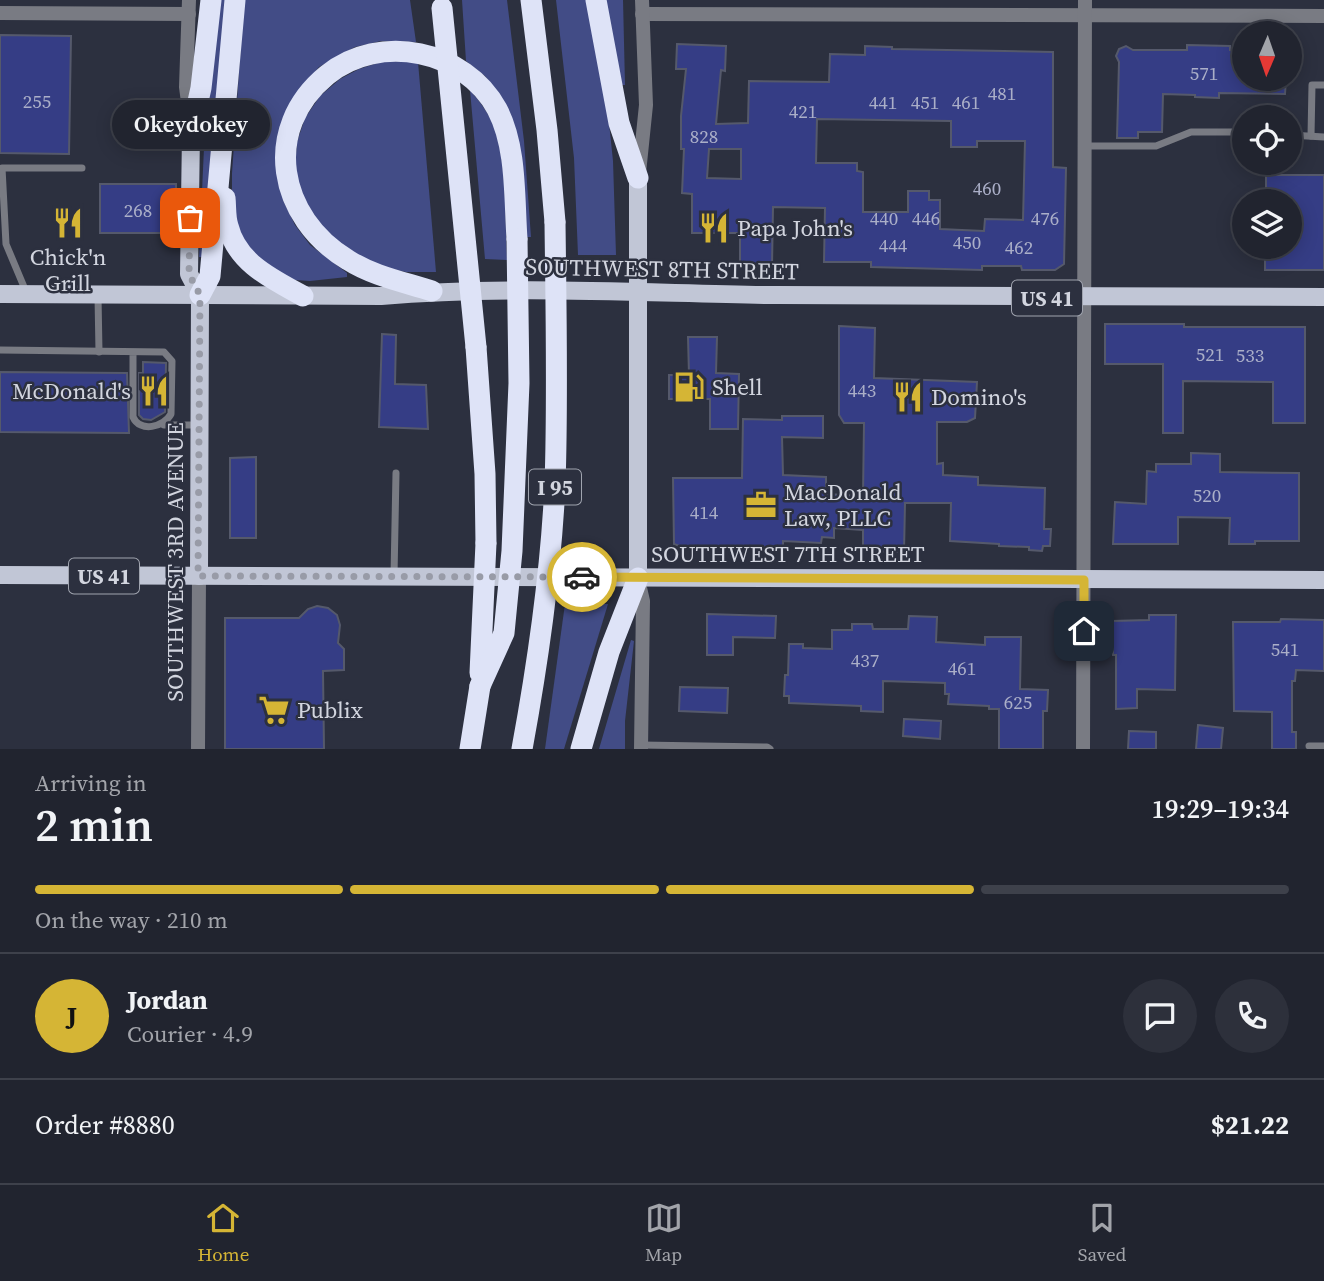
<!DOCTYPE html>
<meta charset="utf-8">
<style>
:root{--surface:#21242f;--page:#2d303b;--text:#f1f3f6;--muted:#a2a4aa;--line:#3e414b;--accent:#d5b535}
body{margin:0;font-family:"Source Serif 4",serif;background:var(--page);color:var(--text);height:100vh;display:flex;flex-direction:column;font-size:26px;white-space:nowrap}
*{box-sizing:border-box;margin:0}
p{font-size:23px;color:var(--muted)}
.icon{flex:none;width:38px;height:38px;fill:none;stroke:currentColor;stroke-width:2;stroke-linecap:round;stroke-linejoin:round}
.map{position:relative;height:749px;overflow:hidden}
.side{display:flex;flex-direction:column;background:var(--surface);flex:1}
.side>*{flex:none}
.needle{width:46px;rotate:182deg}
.fabs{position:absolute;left:1232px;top:21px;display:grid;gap:14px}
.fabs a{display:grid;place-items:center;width:70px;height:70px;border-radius:50%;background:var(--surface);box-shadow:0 4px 18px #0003,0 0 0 2px var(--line);font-size:35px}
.pin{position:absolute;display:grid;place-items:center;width:60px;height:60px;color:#fff;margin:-30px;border-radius:14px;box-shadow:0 4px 10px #0006}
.courier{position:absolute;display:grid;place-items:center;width:70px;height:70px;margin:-35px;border:5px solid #d5b535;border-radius:50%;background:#fff;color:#222;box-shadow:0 2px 9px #0007}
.bubble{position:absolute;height:49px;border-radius:24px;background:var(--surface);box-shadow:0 4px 18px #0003,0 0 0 2px var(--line);font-size:23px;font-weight:600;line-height:49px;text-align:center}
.overview em{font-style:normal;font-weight:600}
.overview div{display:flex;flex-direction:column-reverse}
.overview{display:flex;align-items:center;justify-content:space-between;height:119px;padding:0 35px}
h1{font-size:46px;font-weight:600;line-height:52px}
.bar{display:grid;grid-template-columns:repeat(4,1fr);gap:10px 7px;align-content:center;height:84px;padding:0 35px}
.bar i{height:9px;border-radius:5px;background:var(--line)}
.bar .on{background:var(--accent)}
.bar p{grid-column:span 4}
.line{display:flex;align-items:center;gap:18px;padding:0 35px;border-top:2px solid var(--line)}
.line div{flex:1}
.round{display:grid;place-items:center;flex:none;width:74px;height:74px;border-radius:37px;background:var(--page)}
.tab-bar{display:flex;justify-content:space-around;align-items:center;height:98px;border-top:2px solid var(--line);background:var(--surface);font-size:19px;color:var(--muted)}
.tab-bar a{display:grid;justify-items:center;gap:4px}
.tab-bar .on{color:var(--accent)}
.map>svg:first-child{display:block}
</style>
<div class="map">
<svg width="1324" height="749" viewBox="0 0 1324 749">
<rect width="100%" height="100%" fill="#2c303f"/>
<g fill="#424c86">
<path d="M219,0H225L205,257H199L204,148Z"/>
<path d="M244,0H410L416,42L381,41L355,47L319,67L299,91L283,200L295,225L310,245L347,273V277L310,281L295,280L275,273L247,249L232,215V173Z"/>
<path d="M462,0H507L524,141L531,237H526L501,98L485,76L466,61Z"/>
<path d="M556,0H588L606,94L613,161L616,255H578L574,158Z"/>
<path d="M604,0H623L625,85H622Z"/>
<path d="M384,61L418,62L436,272H406L378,266L331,240L300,195L295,166L297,142L305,118L320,96L340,79L359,69Z"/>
<path d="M470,90C481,103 491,116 496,132C507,170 505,220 507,260L485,259Z"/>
<path d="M565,604H608L564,749H545Z"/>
<path d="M631,640L634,641L625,721V749H599Z"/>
</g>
<g fill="#353d85" stroke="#55596b" stroke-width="2" fill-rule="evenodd">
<path d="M0,35L71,36L69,154L0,153Z"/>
<path d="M677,44L726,46L725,71L721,70L716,124L748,123L749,81L829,82L830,54L865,55V46L892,47V49L1053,52V167L1066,168L1064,264L1055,270H1022L1021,266H982V270L871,267V262H824L825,208L773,207L772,266L740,265V233H692V194L682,193L684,149H681V116L686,69H676ZM817,119L951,121V147H977V141H1025L1023,220L985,219L984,231L940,229V200H929V191H908V212H863V172L857,171V163H816ZM709,149H741V179L707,178Z"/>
<path d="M1187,45L1230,46V50H1244V79H1286L1285,94L1219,93V98L1195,97V95L1163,94L1162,132H1138V138H1117L1119,62L1116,56L1119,49L1126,46L1133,50H1187Z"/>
<path d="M1266,175H1324V270H1265V247H1290V201H1266Z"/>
<rect x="100" y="184" width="76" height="49"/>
<path d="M1105,324H1184V327H1305V423H1273V382L1183,381V433H1163V364H1105Z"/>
<path d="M839,326L875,328L874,378L977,382L975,418L967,422H937V464L943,463V475L978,477V485L1045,488L1044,529H1051L1050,546H1043L1042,551L1029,550V547L999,546V544L950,541L951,503H905L904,552L863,551V530L834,528V538L822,537L821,543L783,541V547H682L674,544L673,478H742L743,419L782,420V416H823V438L782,437L783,475L826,477V494L863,496L864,423H844L839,415Z"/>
<path d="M382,334L396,335L395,384L426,385L428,429L379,427Z"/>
<path d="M688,337H717L716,373L739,374L738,429H710V399H669V375H689Z"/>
<path d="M143,362L166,363L165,412L151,420L143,419L139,415V373H143Z"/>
<path d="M0,372L127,373L129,433L0,432Z"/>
<path d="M1191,453L1220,454V472L1299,473V541H1255V544H1229L1230,518L1178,517V544H1113L1115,502L1146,504L1147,471L1156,472V464H1191Z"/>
<path d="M256,457V538H230V458Z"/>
<path d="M317,606L328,608L337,615L340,625L338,643L344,649V670L323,671L324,749H225V618H299L308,609Z"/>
<path d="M707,614L776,616L775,638L733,637V655H707Z"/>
<path d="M1149,615H1176L1175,690L1137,689V708L1116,709V655H1113L1112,621L1149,620Z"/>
<path d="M909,616L937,617L936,642L985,645V637H1021L1020,689L1048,690L1047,711H1043V749H999V709H989V706L948,704L949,694H945V683L883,681V712L861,711V706L789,703V696H784L785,675H788L789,644H803V648L832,649V630H852V624H872L873,629H908Z"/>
<path d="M1281,619L1324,620V671L1296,670L1295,681H1292V732H1296V749H1272V712L1234,711L1233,622H1280Z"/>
<path d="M680,687L728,688L727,713L679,711Z"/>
<path d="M904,719L941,721L940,739L903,736Z"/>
<path d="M1198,725L1223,728L1221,749H1196Z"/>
<path d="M1129,731L1156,732V749H1128Z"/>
</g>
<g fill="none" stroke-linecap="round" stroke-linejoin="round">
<g stroke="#797b83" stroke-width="7">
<path d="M1290,135L1324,137"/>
<path d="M1311,136L1312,85H1324"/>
<path d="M1085,146H1156L1191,132H1244"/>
<path d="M27,294L6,244L2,168H82"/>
<path d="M98,296L99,352"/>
<path d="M0,350L164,352L172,361L171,414C164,427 140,433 133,417V352"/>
<path d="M164,425H198"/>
<path d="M394,576L396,473"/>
<path d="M641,745L767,747L770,749"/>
<path d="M1309,746H1324"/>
</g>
<g stroke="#797b83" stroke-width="14">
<path d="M189,0L186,87L190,117"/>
<path d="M0,13L189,14"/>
<path d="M642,14L1324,16"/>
<path d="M639,173L646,105L642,0"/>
<path d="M1083,749L1085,0"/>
</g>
<g stroke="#797b83" stroke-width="14">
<path d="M638,579L643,601L641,749"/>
<path d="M198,749L199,576"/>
</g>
<g stroke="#c1c6d6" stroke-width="18">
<path d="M191,133L189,274L200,295L199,576"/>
<path d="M0,294L381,296C509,285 639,293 768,295C953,297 1138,297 1324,297"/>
<path d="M0,575L1324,580"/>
<path d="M638,578V178"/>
</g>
<g stroke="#dee3f7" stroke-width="21">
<path d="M531,0L547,130L555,222"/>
<path d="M596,0L619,123L638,178"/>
<path d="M191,133L201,88L211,0"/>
<path d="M225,198C226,207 225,217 228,226C237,263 272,279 303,296"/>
<path d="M432,291C404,282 373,276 348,260C278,218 261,129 327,75C380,32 465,50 497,109C517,147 514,197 517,239"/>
<path d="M200,295L210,276L235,0"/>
<path d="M476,347L485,474L486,543"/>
<path d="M470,749L480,686"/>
<path d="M581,749L609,652L638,578"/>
</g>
<g stroke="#dee3f7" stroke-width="21">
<path d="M442,8L476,347"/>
<path d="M480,673L486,543"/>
<path d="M480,686L504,633L512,551L519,383L517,239"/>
<path d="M522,749C538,662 551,572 555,484C558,397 556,309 555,222"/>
</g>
</g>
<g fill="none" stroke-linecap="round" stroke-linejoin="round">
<path stroke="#989ba7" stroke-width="7" stroke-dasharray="0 12.6" d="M190,218L189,274L200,295L198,576L582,577"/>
<path stroke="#d5b535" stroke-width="9" d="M582,577L1084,580V631"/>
</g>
<defs>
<g id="restaurant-bare" transform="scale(2.415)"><path d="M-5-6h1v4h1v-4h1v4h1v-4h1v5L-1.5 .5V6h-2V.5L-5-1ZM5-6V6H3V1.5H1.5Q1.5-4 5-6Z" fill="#d5b535" stroke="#2c303f" stroke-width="2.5" paint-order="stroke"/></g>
<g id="fuel-bare" transform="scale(2.415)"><path d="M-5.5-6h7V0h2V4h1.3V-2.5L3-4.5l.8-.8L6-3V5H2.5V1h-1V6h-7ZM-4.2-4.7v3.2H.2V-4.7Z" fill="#d5b535" stroke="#2c303f" stroke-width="2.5" paint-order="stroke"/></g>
<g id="office-bare" transform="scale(2.415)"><path d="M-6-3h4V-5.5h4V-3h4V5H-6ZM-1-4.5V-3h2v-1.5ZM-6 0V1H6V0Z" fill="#d5b535" stroke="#2c303f" stroke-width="2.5" paint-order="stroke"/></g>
<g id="supermarket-bare" transform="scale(2.415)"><path d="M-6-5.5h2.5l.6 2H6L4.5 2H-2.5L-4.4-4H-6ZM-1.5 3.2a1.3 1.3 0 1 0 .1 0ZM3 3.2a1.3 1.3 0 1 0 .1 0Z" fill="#d5b535" stroke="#2c303f" stroke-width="2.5" paint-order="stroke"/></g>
</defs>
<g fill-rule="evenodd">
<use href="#restaurant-bare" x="68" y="223"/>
<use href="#restaurant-bare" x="714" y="228"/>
<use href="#fuel-bare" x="689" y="387"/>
<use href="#restaurant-bare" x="154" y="391"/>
<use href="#restaurant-bare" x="908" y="397"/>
<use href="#office-bare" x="761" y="505"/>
<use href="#supermarket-bare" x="274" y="710"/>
</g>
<g text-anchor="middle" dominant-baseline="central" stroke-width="5" stroke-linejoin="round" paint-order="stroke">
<g font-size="19" fill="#abafc8">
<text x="1204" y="73">571</text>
<text x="1002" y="93">481</text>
<text x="37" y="101">255</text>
<text x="883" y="102">441</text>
<text x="925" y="102">451</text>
<text x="966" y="102">461</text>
<text x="803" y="111">421</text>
<text x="704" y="136">828</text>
<text x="987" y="188">460</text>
<text x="138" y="210">268</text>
<text x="884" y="218">440</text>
<text x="926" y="218">446</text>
<text x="1045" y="218">476</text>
<text x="967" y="242">450</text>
<text x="893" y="245">444</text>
<text x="1019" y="247">462</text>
<text x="1210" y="354">521</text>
<text x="1250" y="355">533</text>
<text x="862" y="390">443</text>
<text x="1207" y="495">520</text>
<text x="704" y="512">414</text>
<text x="1285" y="649">541</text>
<text x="865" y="660">437</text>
<text x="962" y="668">461</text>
<text x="1018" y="702">625</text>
</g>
<g fill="#2c303f" stroke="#a0a4af" stroke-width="2">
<rect x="1012" y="280.5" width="70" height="35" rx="5"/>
<rect x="529" y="469.5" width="52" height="35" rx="5"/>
<rect x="69" y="558.5" width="70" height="35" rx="5"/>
</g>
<g font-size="21" font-weight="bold" fill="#d2d5df">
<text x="1047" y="298">US 41</text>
<text x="555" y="487">I 95</text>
<text x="104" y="576">US 41</text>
</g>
<g font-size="23" fill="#d2d5df" stroke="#2c303f" text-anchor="start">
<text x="737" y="228">Papa John's</text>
<text x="68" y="257" text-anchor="middle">Chick'n<tspan x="68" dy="26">Grill</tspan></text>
<text x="712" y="387">Shell</text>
<text x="131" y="391" text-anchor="end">McDonald's</text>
<text x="931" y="397">Domino's</text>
<text x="784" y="492">MacDonald<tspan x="784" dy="26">Law, PLLC</tspan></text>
<text x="297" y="710">Publix</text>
</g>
<g font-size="23" fill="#d2d5df" stroke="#2c303f">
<text transform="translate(662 269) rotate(1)">SOUTHWEST 8TH STREET</text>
<text x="788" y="554">SOUTHWEST 7TH STREET</text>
<text transform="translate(175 562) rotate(-90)">SOUTHWEST 3RD AVENUE</text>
</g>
</g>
</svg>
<div class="fabs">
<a><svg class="needle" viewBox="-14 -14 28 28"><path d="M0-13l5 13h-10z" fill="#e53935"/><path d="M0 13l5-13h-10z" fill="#a2a4aa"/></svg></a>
<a><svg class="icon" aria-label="locate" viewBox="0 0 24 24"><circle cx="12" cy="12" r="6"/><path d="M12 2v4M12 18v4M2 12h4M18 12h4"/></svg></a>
<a><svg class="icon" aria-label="layers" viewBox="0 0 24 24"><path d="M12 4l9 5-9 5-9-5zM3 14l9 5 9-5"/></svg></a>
</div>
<div class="pin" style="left:190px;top:218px;background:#ea580c"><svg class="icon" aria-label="bag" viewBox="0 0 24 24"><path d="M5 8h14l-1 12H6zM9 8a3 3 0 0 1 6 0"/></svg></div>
<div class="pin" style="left:1084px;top:631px;background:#1f2937"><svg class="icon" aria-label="home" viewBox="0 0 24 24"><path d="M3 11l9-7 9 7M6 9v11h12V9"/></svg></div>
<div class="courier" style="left:582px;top:577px"><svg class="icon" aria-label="car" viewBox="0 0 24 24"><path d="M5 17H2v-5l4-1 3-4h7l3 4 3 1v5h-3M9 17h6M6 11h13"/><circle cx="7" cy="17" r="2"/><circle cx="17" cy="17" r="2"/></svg></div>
<div class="bubble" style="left:112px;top:100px;width:158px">Okeydokey</div>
</div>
<section class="side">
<div class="overview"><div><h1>2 min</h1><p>Arriving in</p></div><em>19:29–19:34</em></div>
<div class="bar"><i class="on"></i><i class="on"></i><i class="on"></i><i></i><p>On the way · 210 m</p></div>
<div class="line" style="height:126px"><b class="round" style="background:var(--accent);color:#111">J</b><div><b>Jordan</b><p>Courier · 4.9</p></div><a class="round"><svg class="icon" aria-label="chat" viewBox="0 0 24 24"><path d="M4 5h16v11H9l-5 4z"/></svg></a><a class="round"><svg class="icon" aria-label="phone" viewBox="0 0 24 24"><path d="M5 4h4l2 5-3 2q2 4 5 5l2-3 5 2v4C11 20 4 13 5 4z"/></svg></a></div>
<div class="line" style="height:91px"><div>Order #8880</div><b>$21.22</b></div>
</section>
<nav class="tab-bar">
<a class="on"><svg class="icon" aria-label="home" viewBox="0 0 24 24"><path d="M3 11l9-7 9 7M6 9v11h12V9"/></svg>Home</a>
<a><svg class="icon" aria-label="map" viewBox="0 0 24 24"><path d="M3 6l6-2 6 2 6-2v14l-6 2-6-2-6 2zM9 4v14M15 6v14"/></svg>Map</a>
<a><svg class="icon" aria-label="saved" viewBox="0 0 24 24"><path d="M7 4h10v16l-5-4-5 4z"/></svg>Saved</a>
</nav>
